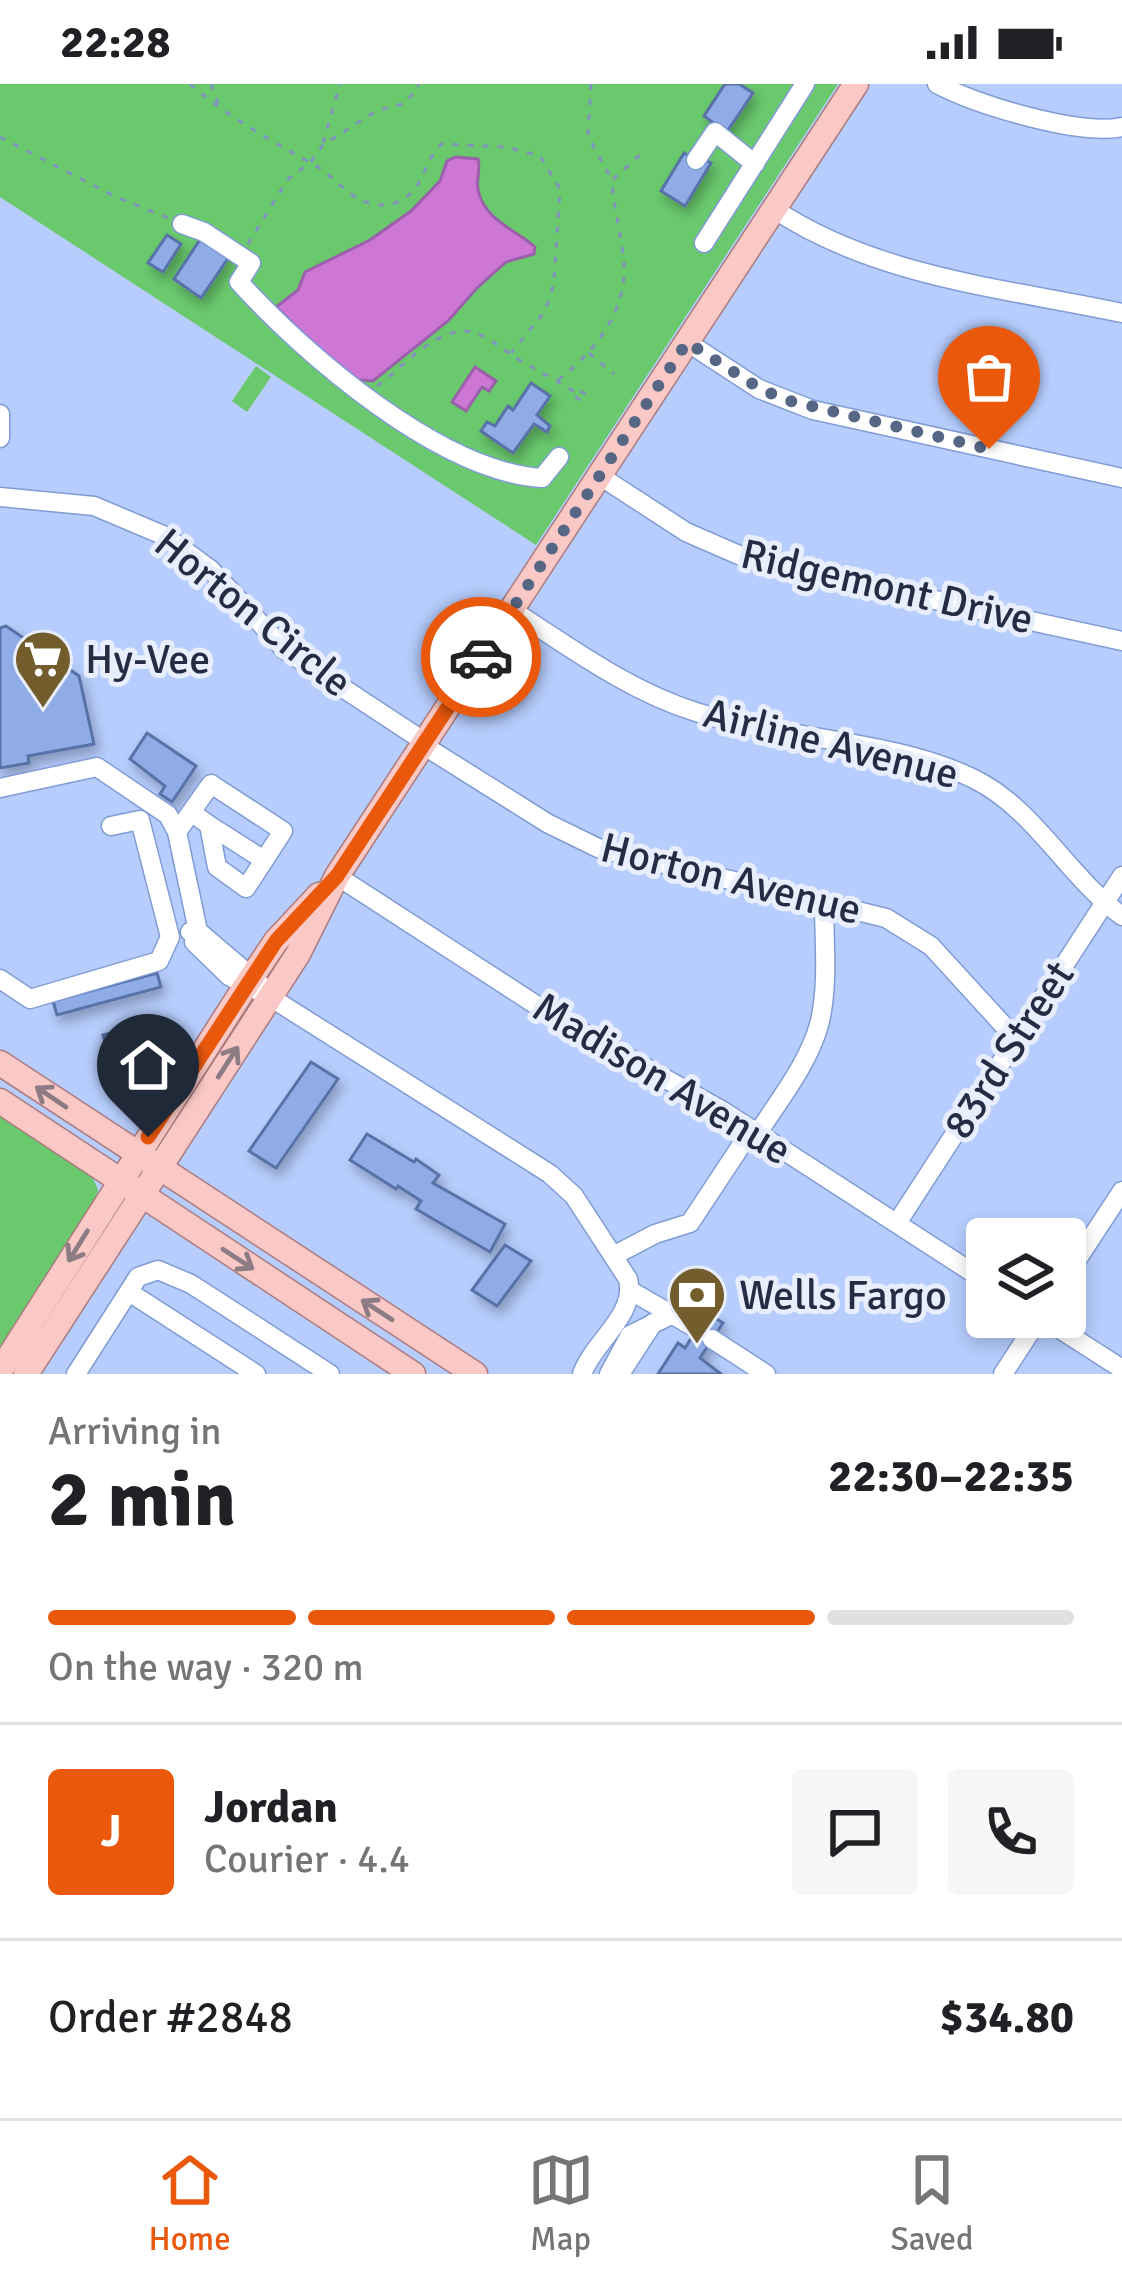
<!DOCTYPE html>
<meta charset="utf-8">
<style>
:root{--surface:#fff;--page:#f6f6f6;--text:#202124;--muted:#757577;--line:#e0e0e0;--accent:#ea580c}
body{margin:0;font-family:Signika,sans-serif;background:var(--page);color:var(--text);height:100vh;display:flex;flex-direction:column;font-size:45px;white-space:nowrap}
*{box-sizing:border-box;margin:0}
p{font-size:39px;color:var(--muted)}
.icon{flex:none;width:66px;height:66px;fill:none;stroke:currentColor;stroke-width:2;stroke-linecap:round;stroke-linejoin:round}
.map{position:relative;height:1290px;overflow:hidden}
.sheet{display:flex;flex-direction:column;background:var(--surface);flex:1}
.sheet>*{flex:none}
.fabs{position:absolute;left:966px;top:1134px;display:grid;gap:24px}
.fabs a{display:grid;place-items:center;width:120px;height:120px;border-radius:12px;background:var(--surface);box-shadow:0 6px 18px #0003;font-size:60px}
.pin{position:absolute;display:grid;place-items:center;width:102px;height:102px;color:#fff;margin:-123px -51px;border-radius:50% 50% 50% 0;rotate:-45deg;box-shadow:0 0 12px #0007}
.pin .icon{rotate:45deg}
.courier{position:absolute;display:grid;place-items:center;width:120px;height:120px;margin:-60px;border:9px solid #ea580c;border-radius:50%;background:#fff;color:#222;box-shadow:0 3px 15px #0007}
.summary em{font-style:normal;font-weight:700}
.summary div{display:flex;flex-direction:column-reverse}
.summary{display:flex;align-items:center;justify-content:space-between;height:204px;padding:0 48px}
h1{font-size:78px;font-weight:700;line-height:90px}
.bar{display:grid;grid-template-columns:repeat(4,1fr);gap:18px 12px;align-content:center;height:144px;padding:0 48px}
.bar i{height:15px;border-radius:9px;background:var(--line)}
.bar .selected{background:var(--accent)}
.bar p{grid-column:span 4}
.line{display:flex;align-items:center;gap:30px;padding:0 48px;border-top:3px solid var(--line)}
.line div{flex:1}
.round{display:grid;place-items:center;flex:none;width:126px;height:126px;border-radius:12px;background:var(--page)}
.status{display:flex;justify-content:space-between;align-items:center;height:84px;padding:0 60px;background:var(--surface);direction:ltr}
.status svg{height:33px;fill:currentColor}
.menu{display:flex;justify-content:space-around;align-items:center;height:168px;border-top:3px solid var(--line);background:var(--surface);font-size:33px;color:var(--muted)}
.menu a{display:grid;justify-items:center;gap:6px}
.menu .selected{color:var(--accent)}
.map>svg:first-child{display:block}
</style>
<div class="status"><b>22:28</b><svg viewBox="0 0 49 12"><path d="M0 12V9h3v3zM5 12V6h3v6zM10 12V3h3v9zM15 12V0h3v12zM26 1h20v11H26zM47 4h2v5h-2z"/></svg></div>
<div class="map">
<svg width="1122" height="1290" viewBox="0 0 1122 1290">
<defs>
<filter id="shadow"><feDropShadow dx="4" dy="7" stdDeviation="6" flood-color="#0004"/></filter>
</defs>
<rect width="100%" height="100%" fill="#b6cdfd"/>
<g fill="#6ac96d">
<path d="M0,0H838L536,461L0,113Z"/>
<path d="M256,282L271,293L247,328L232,317Z"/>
<path d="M0,1032L92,1092L98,1106L93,1124L0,1262Z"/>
</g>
<g fill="#cd76d4" stroke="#9a60a9" stroke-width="3">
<path d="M455,73L478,75C481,86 476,94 478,106C485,137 515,145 535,163L534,170L506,178L476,205L448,237L373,297L351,295L276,223L298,206L305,188L370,156L411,127L440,97L447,77Z"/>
<path d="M475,283L496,297L489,307L482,303L466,327L452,318Z"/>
</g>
<g fill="#90ace6" stroke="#5872a8" stroke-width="3" filter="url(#shadow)">
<path d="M725,0H739L753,9L724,52L719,43L704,32Z"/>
<path d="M684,69L699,79L702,74L711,79L685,122L661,107Z"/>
<path d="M167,151L181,160L163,188L148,179Z"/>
<path d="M201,154L229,173L201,214L174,195Z"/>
<path d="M531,299L550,312L537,331L550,342L547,348L534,340L513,369L481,347L487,338L495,342L508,322L513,326Z"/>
<path d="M6,542L79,592L94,660L28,672L29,679L0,684V544Z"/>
<path d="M147,649L196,682L172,718L160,710L165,702L130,675Z"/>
<path d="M157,889L161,903L57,931L53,917Z"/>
<path d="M141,940L148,962L109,973L103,951Z"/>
<path d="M311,978L338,995L276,1084L249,1067Z"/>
<path d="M367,1050L414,1078L416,1075L439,1091L433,1099L505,1140L490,1168L416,1125L421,1117L398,1102L396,1105L350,1076Z"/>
<path d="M505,1161L531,1177L497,1222L472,1206Z"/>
<path d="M707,1229L723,1239L700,1274L721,1290H658L678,1259L685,1264Z"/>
</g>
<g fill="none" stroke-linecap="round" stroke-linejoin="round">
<g stroke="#819cd5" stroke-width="21">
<g id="minor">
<path d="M937,0C977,21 1079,52 1122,43"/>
<path d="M696,76L715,48L755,80"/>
<path d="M774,125C876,193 1004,204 1122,229"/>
<path d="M182,140L204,148L251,179L239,198C305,271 441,388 542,394L559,373"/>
<path d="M704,159L805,0"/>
<path d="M687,258L759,305L813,326L1122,394"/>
<path d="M0,330V354"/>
<path d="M600,392L686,448L748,475L1122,557"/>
<path d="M0,413L94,422L165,452L211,486L285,566L425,658"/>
<path d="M512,526C571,564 629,607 696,628C782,655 896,656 974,695C1034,724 1068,793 1122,832"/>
<path d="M423,661L547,739L598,764L886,834L931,862L1016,955"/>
<path d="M0,704L97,683L168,731L177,748L198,847L190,848"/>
<path d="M209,741L264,776"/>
<path d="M177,748L211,700L283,747L246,804L217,783L209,741L191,728"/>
<path d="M337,792L550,930L723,1027L987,1198"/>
<path d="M0,895L30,915L159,877L170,853L140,736L111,742"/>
<path d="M260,900L198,847L194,858L229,892L270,913L550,1090L574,1112L628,1195C637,1231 593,1258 582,1290"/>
<path d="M758,1049C779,1016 808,980 819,941C829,901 824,859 824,818"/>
<path d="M897,1139L1122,792"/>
<path d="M613,1172L655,1150L690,1139L752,1045"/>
<path d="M1065,1194L1122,1107"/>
<path d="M631,1207L697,1245"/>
<path d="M129,1208L256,1290"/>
<path d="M1041,1233L1122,1285"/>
<path d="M712,1255L766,1290"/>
<path d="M76,1290L138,1193L158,1186L191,1200L330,1290"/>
<path d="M609,1290L630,1251L673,1230"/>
<path d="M620,1290L653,1239"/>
<path d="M1003,1290L1040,1233"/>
</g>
</g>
<g stroke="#ac7b7f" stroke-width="27">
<g id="major">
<path d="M0,979L475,1290"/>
<path d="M0,1017L413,1290"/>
<path d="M0,1287L245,903L276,857L319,811"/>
<path d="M26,1290L298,870L337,792L856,0"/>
</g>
</g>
<g stroke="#8194bb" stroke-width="3" stroke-dasharray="6 9" stroke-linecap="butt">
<path d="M190,0C229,34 272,57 316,82C332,91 344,108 361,116C372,121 386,123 398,118C426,105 422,77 442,60L506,63L540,72L560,105L554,197L550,215L541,232L511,269"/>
<path d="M211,0L220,25"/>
<path d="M591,0L588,52L611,94"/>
<path d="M0,53L116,113L171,135"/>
<path d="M323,59L340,0"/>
<path d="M248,160L288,95L310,79L323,61L376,27L406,19L419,0"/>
<path d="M589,269L614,290"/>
<path d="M558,296C594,269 627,227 624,179C622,151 613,124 612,96L640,71"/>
<path d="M377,302C395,289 410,272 429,260C473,232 485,255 521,277C540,288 559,298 578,310"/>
<path d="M580,307L585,310L581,317L576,313Z"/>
</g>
<use href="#minor" stroke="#fff" stroke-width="18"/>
<use href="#major" stroke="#fac9c5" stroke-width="24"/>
</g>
<defs><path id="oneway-shaft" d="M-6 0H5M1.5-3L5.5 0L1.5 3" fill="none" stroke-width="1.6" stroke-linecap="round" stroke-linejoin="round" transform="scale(3)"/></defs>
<g stroke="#8e7c85">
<use href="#oneway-shaft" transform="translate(228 978) rotate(-57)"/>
<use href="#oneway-shaft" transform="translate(51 1013) rotate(-146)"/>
<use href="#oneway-shaft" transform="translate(78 1162) rotate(122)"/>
<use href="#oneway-shaft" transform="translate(238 1175) rotate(33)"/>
<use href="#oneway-shaft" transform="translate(377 1226) rotate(-147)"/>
</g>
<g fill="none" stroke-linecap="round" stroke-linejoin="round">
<path stroke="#566685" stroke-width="12" stroke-dasharray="0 21.6" d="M481,573L687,258L759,304L786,316L989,365"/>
<path stroke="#ea580c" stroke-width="15" d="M148,1053L276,857L337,792L481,573"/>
</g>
<defs>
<g id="supermarket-pin" transform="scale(3)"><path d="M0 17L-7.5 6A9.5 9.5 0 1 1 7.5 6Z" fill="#735d2d" stroke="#e8eefb"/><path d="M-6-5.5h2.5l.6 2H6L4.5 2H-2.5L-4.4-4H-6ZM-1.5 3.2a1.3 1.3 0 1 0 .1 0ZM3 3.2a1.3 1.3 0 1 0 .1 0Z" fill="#fff"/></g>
<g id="bank-pin" transform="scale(3)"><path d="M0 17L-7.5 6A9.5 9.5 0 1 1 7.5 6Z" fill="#735d2d" stroke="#e8eefb"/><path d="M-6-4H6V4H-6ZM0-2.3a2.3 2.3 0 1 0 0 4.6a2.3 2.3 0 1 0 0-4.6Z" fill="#fff"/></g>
</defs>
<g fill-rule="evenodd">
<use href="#supermarket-pin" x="43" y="575"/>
<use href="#bank-pin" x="697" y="1211"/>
</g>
<g text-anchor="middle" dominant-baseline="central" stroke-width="10" stroke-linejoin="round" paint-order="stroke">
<g font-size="42" fill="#232e45" stroke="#e8eefb">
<text transform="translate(887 503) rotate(13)">Ridgemont Drive</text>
<text transform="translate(253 529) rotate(39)">Horton Circle</text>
<text transform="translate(831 660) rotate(14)">Airline Avenue</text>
<text transform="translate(731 795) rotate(14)">Horton Avenue</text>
<text transform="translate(1009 966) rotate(-57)">83rd Street</text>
<text transform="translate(662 995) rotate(31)">Madison Avenue</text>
</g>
<g font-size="42" fill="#232e45" stroke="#e8eefb" text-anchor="start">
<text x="85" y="575">Hy-Vee</text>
<text x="739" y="1211">Wells Fargo</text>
</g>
</g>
</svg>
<div class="fabs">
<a><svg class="icon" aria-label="layers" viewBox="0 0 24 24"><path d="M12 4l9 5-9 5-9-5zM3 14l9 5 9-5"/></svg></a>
</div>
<div class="pin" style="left:989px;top:365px;background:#ea580c"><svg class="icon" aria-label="bag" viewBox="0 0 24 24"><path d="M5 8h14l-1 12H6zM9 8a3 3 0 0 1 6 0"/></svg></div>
<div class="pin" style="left:148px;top:1053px;background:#1f2937"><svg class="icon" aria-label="home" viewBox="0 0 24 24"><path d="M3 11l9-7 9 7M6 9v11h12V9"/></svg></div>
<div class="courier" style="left:481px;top:573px"><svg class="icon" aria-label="car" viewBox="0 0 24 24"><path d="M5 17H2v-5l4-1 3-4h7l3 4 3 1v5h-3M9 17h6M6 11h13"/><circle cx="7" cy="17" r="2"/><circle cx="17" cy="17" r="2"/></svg></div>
</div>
<section class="sheet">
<div class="summary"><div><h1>2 min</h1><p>Arriving in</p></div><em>22:30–22:35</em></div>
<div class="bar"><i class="selected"></i><i class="selected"></i><i class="selected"></i><i></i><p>On the way · 320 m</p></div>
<div class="line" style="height:216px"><b class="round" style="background:var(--accent);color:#fff">J</b><div><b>Jordan</b><p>Courier · 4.4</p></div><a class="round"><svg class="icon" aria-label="chat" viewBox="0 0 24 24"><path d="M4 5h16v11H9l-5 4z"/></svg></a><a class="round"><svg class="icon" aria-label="phone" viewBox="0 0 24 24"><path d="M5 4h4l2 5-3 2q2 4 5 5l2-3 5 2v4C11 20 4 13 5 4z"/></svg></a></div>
<div class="line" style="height:156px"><div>Order #2848</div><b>$34.80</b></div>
</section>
<nav class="menu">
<a class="selected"><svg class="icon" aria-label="home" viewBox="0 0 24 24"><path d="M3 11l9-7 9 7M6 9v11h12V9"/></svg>Home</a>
<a><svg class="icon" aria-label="map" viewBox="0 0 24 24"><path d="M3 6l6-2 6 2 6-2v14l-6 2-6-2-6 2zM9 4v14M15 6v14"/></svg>Map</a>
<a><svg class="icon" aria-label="saved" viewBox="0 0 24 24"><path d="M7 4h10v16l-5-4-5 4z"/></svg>Saved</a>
</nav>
